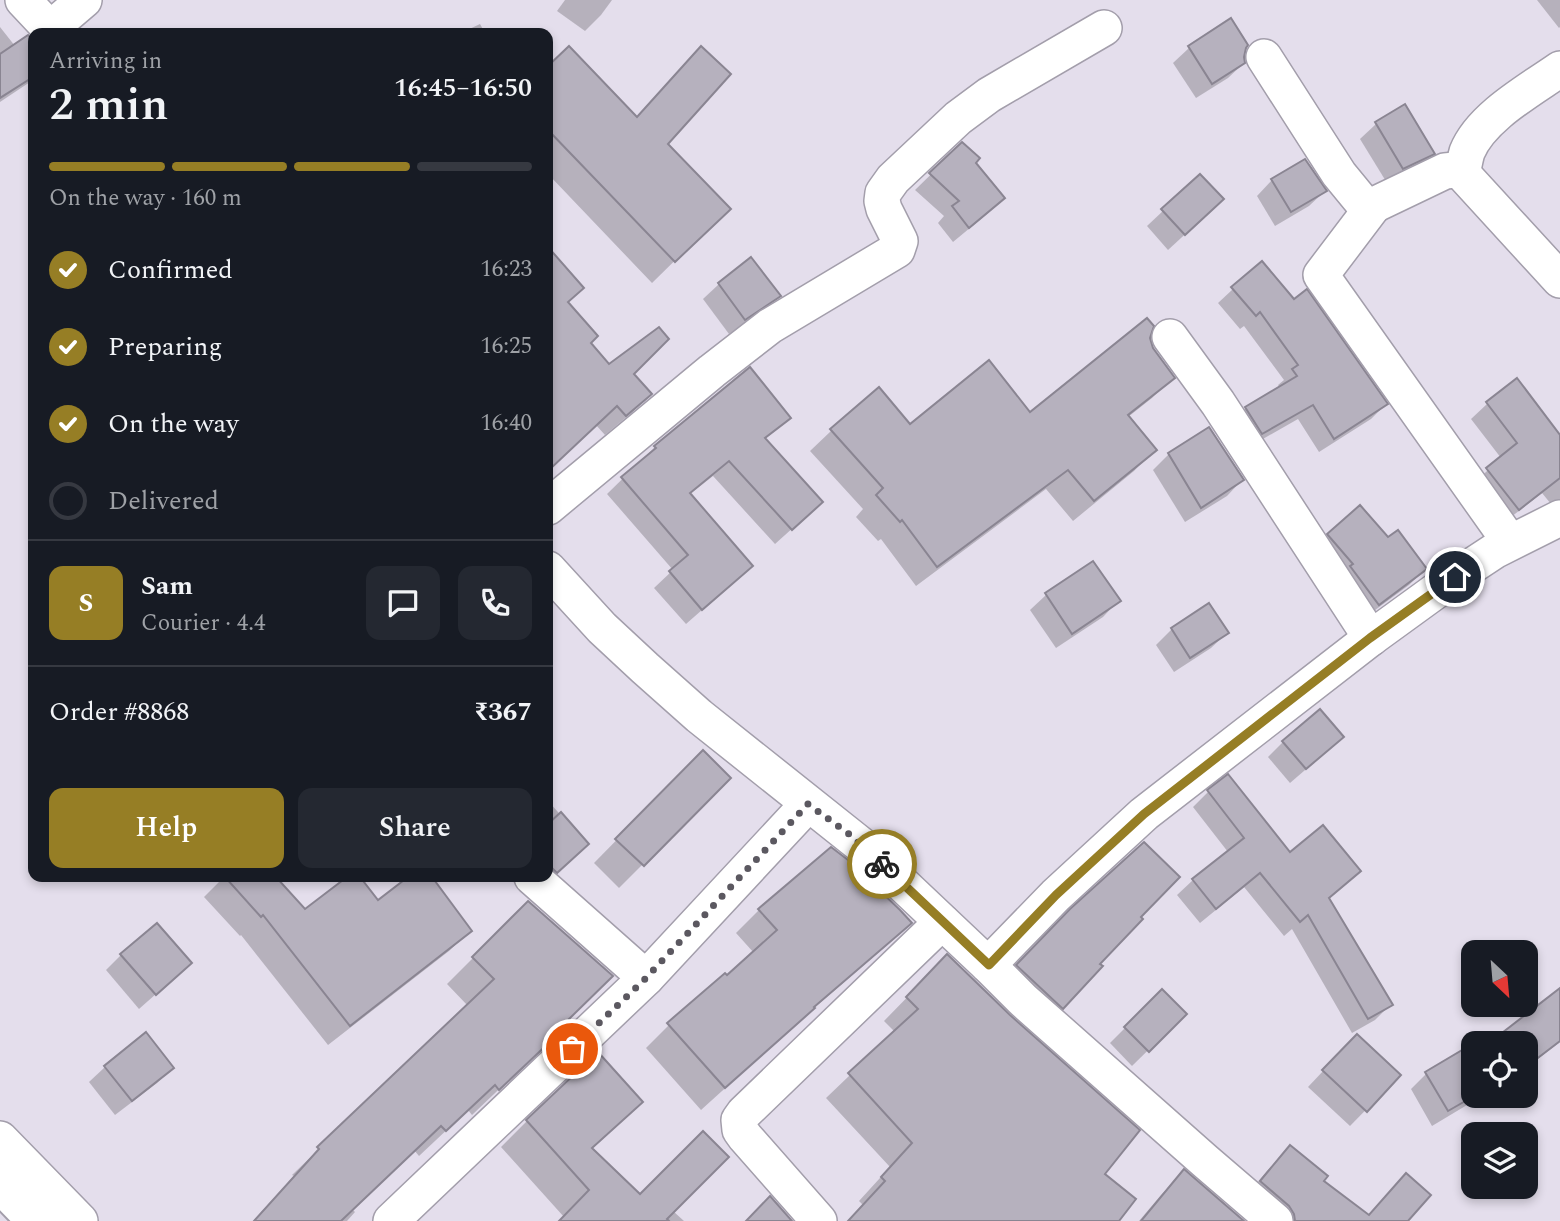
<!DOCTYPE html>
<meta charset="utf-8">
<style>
:root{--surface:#171b24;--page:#242831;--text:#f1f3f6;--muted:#9ea1a6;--line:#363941;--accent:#967e25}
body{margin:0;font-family:Spectral,serif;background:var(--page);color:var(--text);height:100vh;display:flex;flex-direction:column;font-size:26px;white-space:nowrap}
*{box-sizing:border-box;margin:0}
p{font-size:23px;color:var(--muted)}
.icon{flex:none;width:38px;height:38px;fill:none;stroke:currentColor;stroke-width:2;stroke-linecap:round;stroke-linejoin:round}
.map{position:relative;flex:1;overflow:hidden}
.drawer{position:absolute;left:28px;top:28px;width:525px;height:854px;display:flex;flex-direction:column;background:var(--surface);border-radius:14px;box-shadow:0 4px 10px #0003}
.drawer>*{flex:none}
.needle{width:46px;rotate:154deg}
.fabs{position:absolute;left:1461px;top:940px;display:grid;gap:14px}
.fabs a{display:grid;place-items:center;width:77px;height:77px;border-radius:14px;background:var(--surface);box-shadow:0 4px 10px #0003;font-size:35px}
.pin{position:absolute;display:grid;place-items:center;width:60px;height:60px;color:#fff;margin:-30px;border:4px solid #fff;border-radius:50%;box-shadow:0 2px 7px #0007}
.courier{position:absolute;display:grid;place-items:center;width:70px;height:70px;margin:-35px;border:5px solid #967e25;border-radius:50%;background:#fff;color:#222;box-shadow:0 2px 9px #0007}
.head em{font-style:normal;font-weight:600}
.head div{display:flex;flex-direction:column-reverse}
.head{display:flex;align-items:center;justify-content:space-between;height:119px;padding:0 21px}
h1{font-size:46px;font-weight:600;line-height:52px}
.bar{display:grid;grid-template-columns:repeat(4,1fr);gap:10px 7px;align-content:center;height:84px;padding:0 21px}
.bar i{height:9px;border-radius:5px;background:var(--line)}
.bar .active{background:var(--accent)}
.bar p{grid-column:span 4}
.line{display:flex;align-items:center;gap:18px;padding:0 21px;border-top:2px solid var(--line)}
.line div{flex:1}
.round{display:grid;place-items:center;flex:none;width:74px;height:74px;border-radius:14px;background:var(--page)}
ol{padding:0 21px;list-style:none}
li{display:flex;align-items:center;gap:21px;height:77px}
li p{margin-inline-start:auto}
li .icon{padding:7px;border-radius:50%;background:var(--accent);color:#fff;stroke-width:4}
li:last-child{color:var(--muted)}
li i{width:38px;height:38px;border:4px solid var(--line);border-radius:50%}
.primary-button{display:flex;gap:14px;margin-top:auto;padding:14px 21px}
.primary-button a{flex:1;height:80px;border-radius:14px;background:var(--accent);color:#fff;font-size:28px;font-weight:600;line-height:80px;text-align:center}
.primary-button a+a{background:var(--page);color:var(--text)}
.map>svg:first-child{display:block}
</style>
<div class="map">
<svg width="1560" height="1221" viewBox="0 0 1560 1221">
<rect width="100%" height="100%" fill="#e4deec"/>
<g fill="#0003">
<path d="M565,0H612L601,15L585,31L557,11Z"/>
<path d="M1537,0H1560V27L1559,28Z"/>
<path d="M1231,21L1244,63L1228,78L1196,98L1173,63L1189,48Z"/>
<path d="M480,24L485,33H461Z"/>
<path d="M0,27L15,46L28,37L33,43V80L0,102Z"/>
<path d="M569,48L636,118L679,70L666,144L706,230L652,283L548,174V68Z"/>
<path d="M1405,106L1433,153L1417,169L1387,183L1360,139L1376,124Z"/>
<path d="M962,144L974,163L1003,198L988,213L953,242L938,223L944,216L915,190Z"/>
<path d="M1200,176L1206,215L1168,250L1147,226Z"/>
<path d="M1272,180L1325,191L1309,206L1275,226L1257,196Z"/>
<path d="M751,260L778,296L763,311L729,334L703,299L719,284Z"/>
<path d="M1261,263L1386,404L1371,419L1319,452L1298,419L1247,448L1231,423L1246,408L1280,388L1278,385L1284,380L1244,326L1240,329L1218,303Z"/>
<path d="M1148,338L1152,349L1172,377L1152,398L1128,417L1154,450L1134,471L1073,521L1046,489L916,586L881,539L878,541L856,517L863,509L810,451L831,431L879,390L909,426L1030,415Z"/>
<path d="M592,346L609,367L632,374L650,394L630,414L605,435L596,425L548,470V387Z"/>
<path d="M1517,380L1560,435V515L1542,493L1502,524L1472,485L1501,458L1471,419L1487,404Z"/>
<path d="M788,418L764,440L805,517L775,544L713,476L689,495L735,581L686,624L654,588L673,570L607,494L655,447Z"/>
<path d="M1209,429L1242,480L1227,496L1185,522L1153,470L1169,454Z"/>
<path d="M1328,535L1388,540L1425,569L1409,585L1363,619L1313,550Z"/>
<path d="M1092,563L1118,601L1103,617L1056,648L1030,610L1046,595Z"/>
<path d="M1172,629L1227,633L1211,648L1174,672L1156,645Z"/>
<path d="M1342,737L1326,752L1290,783L1268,757L1283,742Z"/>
<path d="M703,752L729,778L619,888L594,863Z"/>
<path d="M1208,792L1290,855L1359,871L1328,899L1390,1005L1375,1020L1352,1033L1292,929L1284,936L1244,887L1200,923L1177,895L1193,880L1228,852L1193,807Z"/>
<path d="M548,801L587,844L541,887L548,877Z"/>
<path d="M224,877H273L305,912L350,877H358L378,902L411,877H429L470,931L449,951L328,1045L241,935L240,936L204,897Z"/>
<path d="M528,903L567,1019L542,1048L472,1115L468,1110L419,1156L414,1150L352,1209L355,1212L347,1221H253L294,1176L292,1175L468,1006L447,984Z"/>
<path d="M759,910L909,923L886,946L806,1015L701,1110L646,1048L669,1025L754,953L736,933Z"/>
<path d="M1071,911L1098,964L1062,1008L1047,1023L1002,981Z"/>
<path d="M121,955L174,978L139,1009L106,970Z"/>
<path d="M924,980L1102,1174L1116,1221H849L863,1205L859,1201L890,1167L826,1098L895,1032L884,1021Z"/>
<path d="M1162,991L1185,1014L1132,1066L1110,1043Z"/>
<path d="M1560,997V1042L1526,1068V1043H1492Z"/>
<path d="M1341,1052L1399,1076L1350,1126L1308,1087Z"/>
<path d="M105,1067H172L157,1083L115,1115L89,1082Z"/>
<path d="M1426,1074L1474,1096H1482L1432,1126L1411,1089Z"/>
<path d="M641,1102L591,1149L640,1196L673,1211L684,1221H560L564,1217L501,1147L527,1121Z"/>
<path d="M1290,1147L1321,1182L1367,1216L1406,1175V1221H1256L1238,1206L1267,1171Z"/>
<path d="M1184,1172L1241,1221H1139L1161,1195Z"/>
</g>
<g fill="#b6b1be" stroke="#8a8592" stroke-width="2">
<path d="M1231,18L1248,45L1246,48L1244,57L1245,63L1212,84L1188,46Z"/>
<path d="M28,35L33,40V77L0,98V54Z"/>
<path d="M569,46L637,117L701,46L731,74L668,144L731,209L675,262L548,130V66Z"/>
<path d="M1405,104L1435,154L1403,169L1375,122Z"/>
<path d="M962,142L980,158L976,163L1005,198L969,228L952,206L959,201L929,173Z"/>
<path d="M1305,159L1327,191L1291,212L1271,179Z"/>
<path d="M1200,174L1224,199L1185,235L1161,209Z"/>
<path d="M548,247L584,288L568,302L598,336L591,343L609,364L659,327L669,339L634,374L652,394L626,416L617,406L548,471Z"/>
<path d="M751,257L781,296L745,320L718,283Z"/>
<path d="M1262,261L1294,299L1307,289L1388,404L1334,439L1313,405L1262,434L1245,407L1297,376L1292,369L1298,365L1260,312L1256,316L1231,287Z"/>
<path d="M1147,318L1154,326L1150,338L1153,348L1175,378L1128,415L1157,450L1094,501L1068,470L937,567L902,520L900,522L876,495L883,488L830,429L879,387L910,424L989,360L1030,412Z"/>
<path d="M750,367L791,418L765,438L823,502L792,530L729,461L690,493L753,566L702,610L669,571L688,555L621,477L656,448L654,446Z"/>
<path d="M1517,378L1560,435V478L1519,510L1486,468L1517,443L1486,402Z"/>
<path d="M1209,427L1244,480L1201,508L1168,453Z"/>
<path d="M1360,505L1388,537L1398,530L1427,569L1379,605L1350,566L1353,564L1327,534Z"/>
<path d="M1093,561L1121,601L1072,634L1045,593Z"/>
<path d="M1209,603L1229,633L1190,658L1171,628Z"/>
<path d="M1320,709L1344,737L1306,769L1282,741Z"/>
<path d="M703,750L731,778L644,866L615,839Z"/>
<path d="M1228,774L1290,852L1323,825L1361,871L1329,898L1393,1005L1368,1019L1308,915L1300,922L1260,873L1216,909L1192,879L1244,838L1207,790Z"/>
<path d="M561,812L589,844L557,873L548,864V824Z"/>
<path d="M1144,842L1180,877L1141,917L1143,919L1100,964L1103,966L1063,1009L1016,965L1070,909Z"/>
<path d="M831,847L848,860L900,910L912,923L814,1007L815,1008L725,1088L667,1023L725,973L727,975L777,930L758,909Z"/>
<path d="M225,877H276L305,909L347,877H360L378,900L408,877H432L472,931L350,1026L263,915L261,917Z"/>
<path d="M528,901L613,976L569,1019L571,1022L499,1090L495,1085L446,1131L441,1126L341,1221H254L319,1149L317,1147L494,979L472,957Z"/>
<path d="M157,923L192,963L156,995L120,954Z"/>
<path d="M947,954L1010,1015L1140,1130L1105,1174L1136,1199L1119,1221H848L885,1181L881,1177L912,1143L848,1073L918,1009L906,997Z"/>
<path d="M1560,988V1041L1526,1067V1043H1489Z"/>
<path d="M1162,989L1187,1014L1149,1052L1124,1027Z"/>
<path d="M146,1032L174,1068L132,1101L104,1066Z"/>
<path d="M1357,1034L1401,1075L1367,1112L1322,1070Z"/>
<path d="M1474,1043V1096L1448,1111L1425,1072Z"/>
<path d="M598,1052L643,1102L592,1148L640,1194L703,1131L729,1157L667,1219L669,1221H559L589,1190L526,1120Z"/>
<path d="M1290,1145L1328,1176L1324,1181L1369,1215L1406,1173L1431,1195L1408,1221H1295L1294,1214L1289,1206L1260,1181Z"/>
<path d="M1184,1169L1192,1176L1244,1221H1141Z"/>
<path d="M770,1196L792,1221H746Z"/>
</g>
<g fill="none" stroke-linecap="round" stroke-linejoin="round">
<g stroke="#a39eab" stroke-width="38">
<g id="street">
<path d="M23,0L54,33"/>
<path d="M50,29L84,0"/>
<path d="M1264,57L1339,174L1362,202L1374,205L1445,171L1455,170L1462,173L1560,280"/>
<path d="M1462,173C1464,166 1465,159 1467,152C1481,117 1530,90 1560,69"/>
<path d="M1374,205L1321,275L1510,542"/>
<path d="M1170,337L1218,403L1371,638"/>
<path d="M548,507L712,371L770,326L897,250L900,241L884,209L882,201L883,193L893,179L958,118L989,95L1104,28"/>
<path d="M548,569L602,628L645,668L699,716L861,845L988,965L1023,1000L1205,1161L1275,1221"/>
<path d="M532,877L646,978"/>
<path d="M988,965L1056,895L1144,814L1371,638L1455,577L1496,550L1560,518"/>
<path d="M0,1139L80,1221"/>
<path d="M391,1221L646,978L808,804"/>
<path d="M819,1221L745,1137L740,1130L739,1120L744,1113L942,922"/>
</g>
</g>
<g stroke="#a39eab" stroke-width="42">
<path id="primary" d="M0,1183L37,1221"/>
</g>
<use href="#street" stroke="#fff" stroke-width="35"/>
<use href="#primary" stroke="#fff" stroke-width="38"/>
</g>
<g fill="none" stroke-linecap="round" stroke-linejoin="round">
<path stroke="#5b5860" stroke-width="7" stroke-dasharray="0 12.6" d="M572,1049L646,978L808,804L849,834L882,864"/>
<path stroke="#967e25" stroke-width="9" d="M882,864L989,965L1056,895L1144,814L1370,638L1455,577"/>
</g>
</svg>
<div class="fabs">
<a><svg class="needle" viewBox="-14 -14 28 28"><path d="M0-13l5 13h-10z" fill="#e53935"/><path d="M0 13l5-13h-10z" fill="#9ea1a6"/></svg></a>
<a><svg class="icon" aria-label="locate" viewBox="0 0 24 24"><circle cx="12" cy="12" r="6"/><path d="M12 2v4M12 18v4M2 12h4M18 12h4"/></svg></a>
<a><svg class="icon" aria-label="layers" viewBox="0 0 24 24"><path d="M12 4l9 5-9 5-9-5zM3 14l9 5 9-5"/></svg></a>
</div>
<div class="pin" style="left:572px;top:1049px;background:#ea580c"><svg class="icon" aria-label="bag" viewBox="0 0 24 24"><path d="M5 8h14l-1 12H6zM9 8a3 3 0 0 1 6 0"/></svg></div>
<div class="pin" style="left:1455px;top:577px;background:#1f2937"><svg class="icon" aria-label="home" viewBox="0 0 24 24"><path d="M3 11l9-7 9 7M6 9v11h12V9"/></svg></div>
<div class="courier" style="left:882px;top:864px"><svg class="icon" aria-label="bike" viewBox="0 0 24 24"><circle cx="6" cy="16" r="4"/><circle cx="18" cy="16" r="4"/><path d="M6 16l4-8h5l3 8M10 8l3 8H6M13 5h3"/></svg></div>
<section class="drawer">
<div class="head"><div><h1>2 min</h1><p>Arriving in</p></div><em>16:45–16:50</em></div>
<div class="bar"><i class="active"></i><i class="active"></i><i class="active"></i><i></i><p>On the way · 160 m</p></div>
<ol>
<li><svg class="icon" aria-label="check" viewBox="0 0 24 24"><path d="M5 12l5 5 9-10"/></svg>Confirmed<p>16:23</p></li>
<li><svg class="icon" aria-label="check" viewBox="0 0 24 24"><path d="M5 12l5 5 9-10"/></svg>Preparing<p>16:25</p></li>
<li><svg class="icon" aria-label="check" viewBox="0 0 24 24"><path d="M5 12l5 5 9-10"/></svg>On the way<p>16:40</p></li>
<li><i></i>Delivered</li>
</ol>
<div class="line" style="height:126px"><b class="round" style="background:var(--accent);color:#fff">S</b><div><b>Sam</b><p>Courier · 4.4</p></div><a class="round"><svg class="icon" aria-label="chat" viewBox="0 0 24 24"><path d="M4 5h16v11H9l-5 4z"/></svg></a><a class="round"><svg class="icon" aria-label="phone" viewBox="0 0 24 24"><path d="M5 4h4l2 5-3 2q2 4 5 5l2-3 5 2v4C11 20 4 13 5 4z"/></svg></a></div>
<div class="line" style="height:91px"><div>Order #8868</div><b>₹367</b></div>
<div class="primary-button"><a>Help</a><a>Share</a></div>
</section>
</div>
